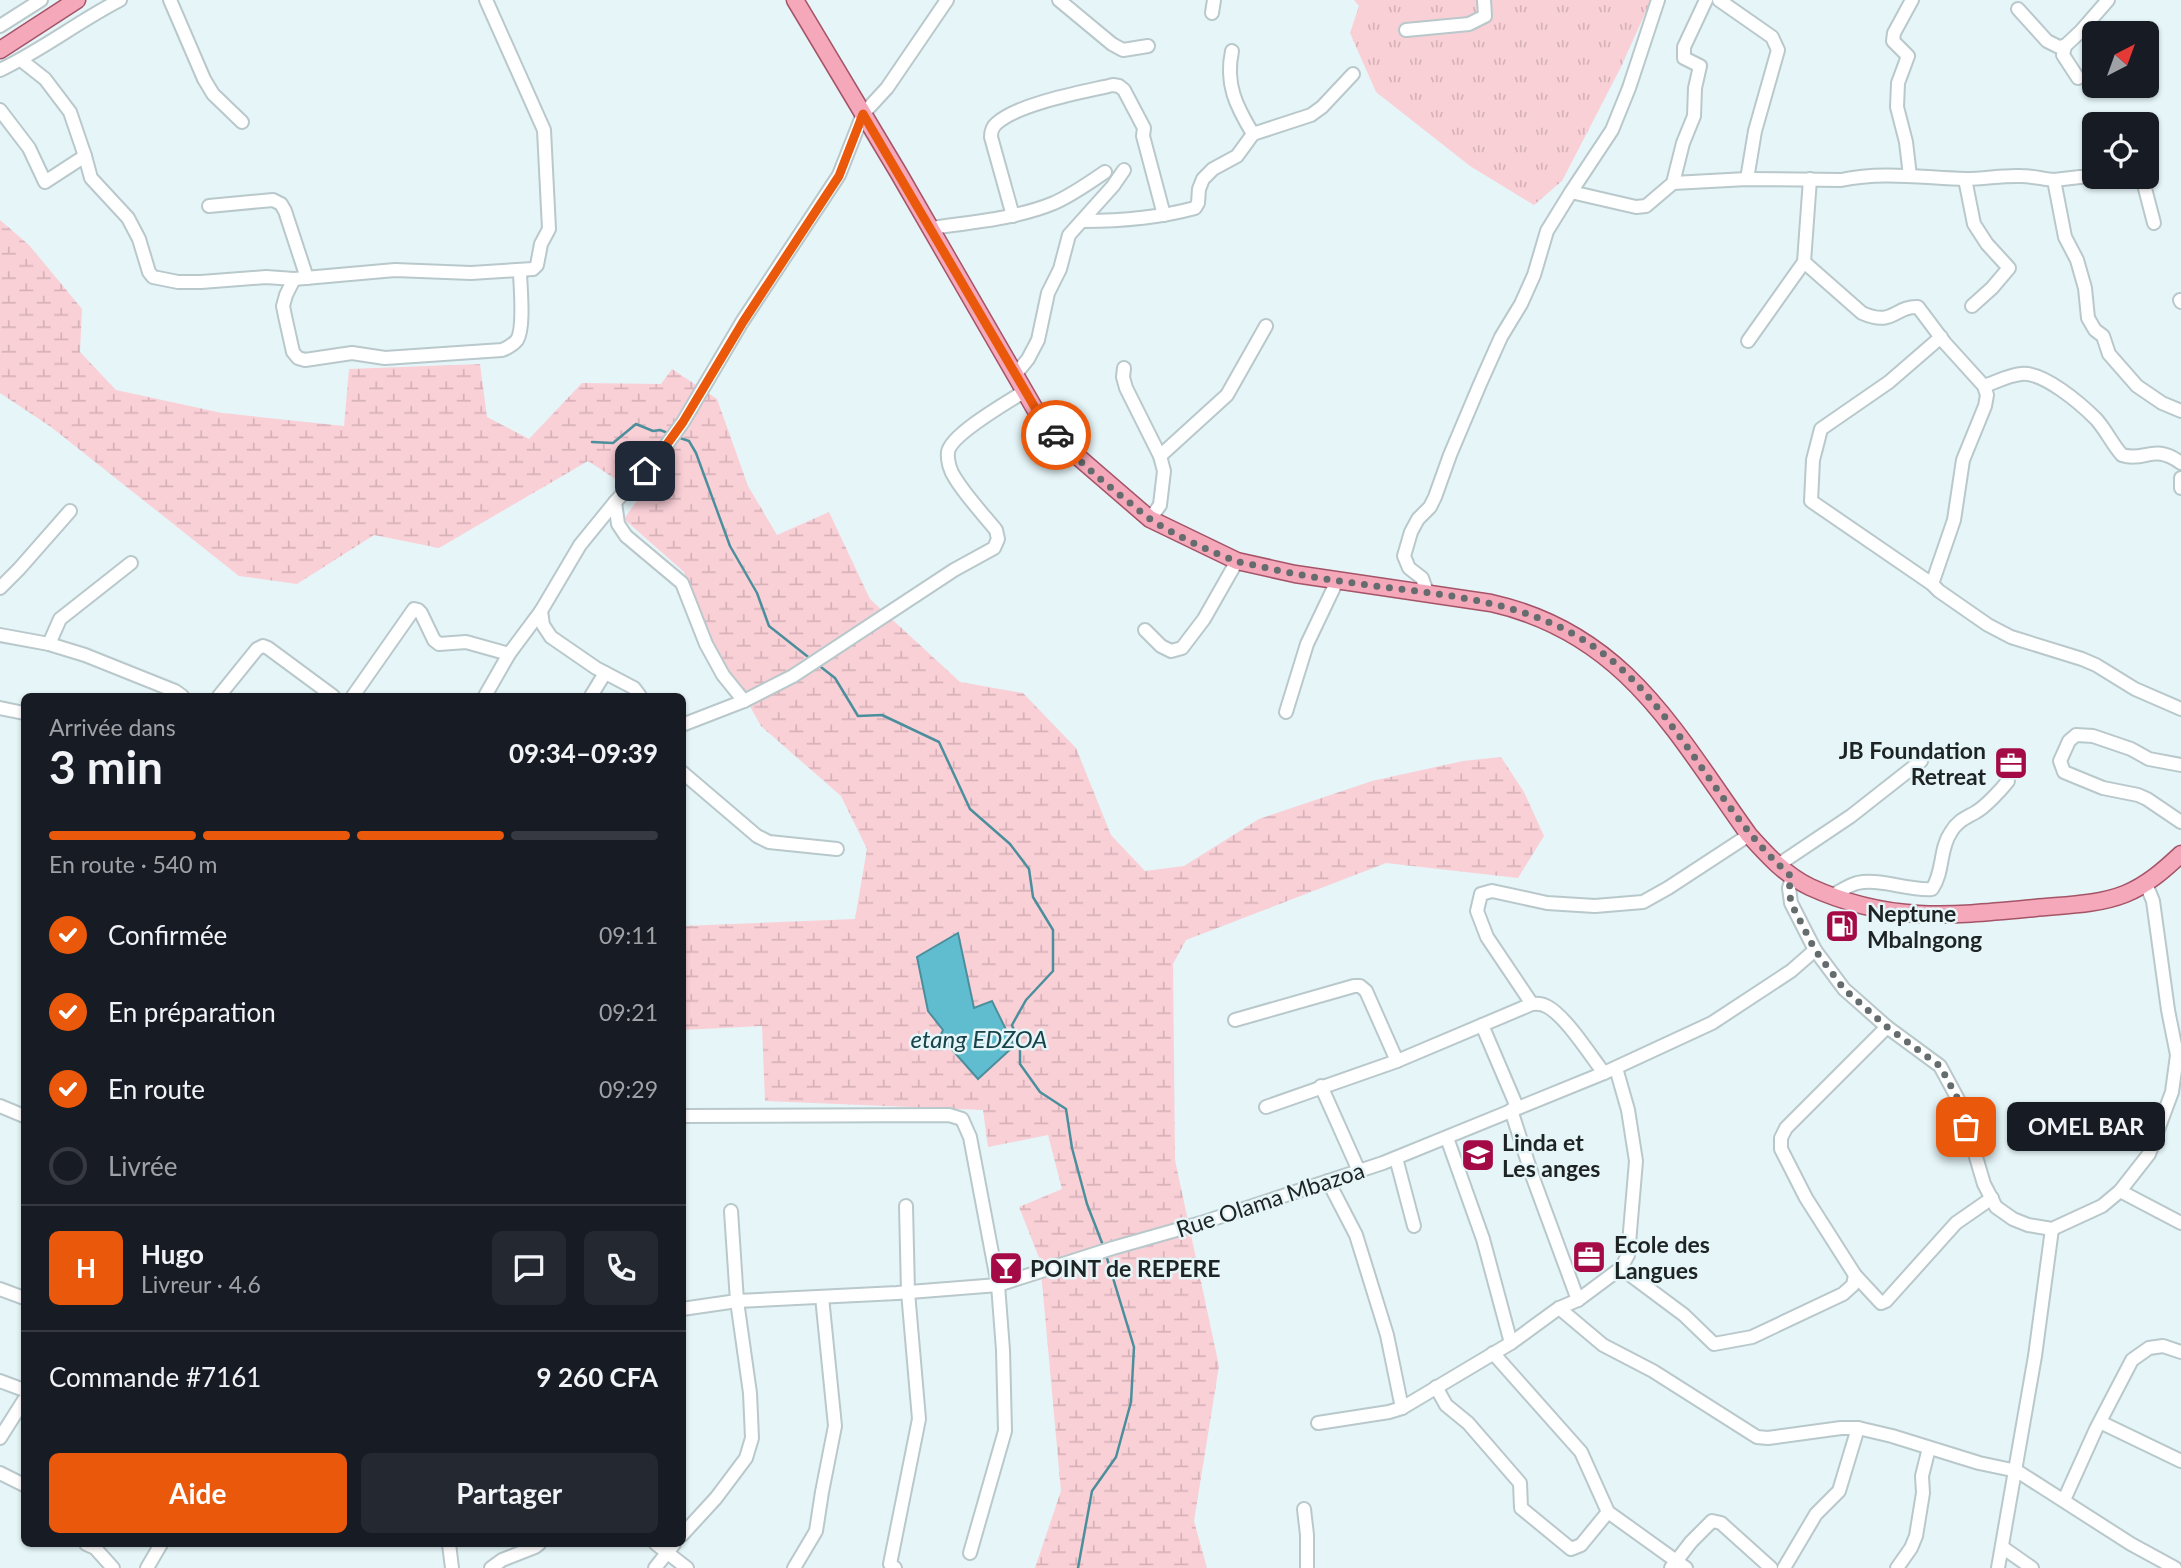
<!DOCTYPE html>
<html lang="fr">
<meta charset="utf-8">
<style>
:root{--surface:#171b24;--page:#242831;--text:#f1f3f6;--muted:#9ea1a6;--line:#363941;--accent:#ea580c}
body{margin:0;font-family:Lato,sans-serif;background:var(--page);color:var(--text);height:100vh;display:flex;flex-direction:column;font-size:26px;white-space:nowrap}
*{box-sizing:border-box;margin:0}
p{font-size:23px;color:var(--muted)}
.icon{flex:none;width:38px;height:38px;fill:none;stroke:currentColor;stroke-width:2;stroke-linecap:round;stroke-linejoin:round}
.map{position:relative;flex:1;overflow:hidden}
.panel{position:absolute;left:21px;top:693px;width:665px;height:854px;display:flex;flex-direction:column;background:var(--surface);border-radius:10px;box-shadow:0 2px 5px #0004}
.panel>*{flex:none}
.needle{width:46px;rotate:41deg}
.controls{position:absolute;left:2082px;top:21px;display:grid;gap:14px}
.controls a{display:grid;place-items:center;width:77px;height:77px;border-radius:10px;background:var(--surface);box-shadow:0 2px 5px #0004;font-size:35px}
.pin{position:absolute;display:grid;place-items:center;width:60px;height:60px;color:#fff;margin:-30px;border-radius:14px;box-shadow:0 4px 10px #0006}
.courier{position:absolute;display:grid;place-items:center;width:70px;height:70px;margin:-35px;border:5px solid #ea580c;border-radius:50%;background:#fff;color:#222;box-shadow:0 2px 9px #0007}
.bubble{position:absolute;height:49px;border-radius:10px;background:var(--surface);box-shadow:0 2px 5px #0004;font-size:23px;font-weight:700;line-height:49px;text-align:center}
.summary em{font-style:normal;font-weight:700}
.summary div{display:flex;flex-direction:column-reverse}
.summary{display:flex;align-items:center;justify-content:space-between;height:119px;padding:0 28px}
h1{font-size:46px;font-weight:700;line-height:52px}
.bar{display:grid;grid-template-columns:repeat(4,1fr);gap:10px 7px;align-content:center;height:84px;padding:0 28px}
.bar i{height:9px;border-radius:5px;background:var(--line)}
.bar .on{background:var(--accent)}
.bar p{grid-column:span 4}
.line{display:flex;align-items:center;gap:18px;padding:0 28px;border-top:2px solid var(--line)}
.line div{flex:1}
.round{display:grid;place-items:center;flex:none;width:74px;height:74px;border-radius:10px;background:var(--page)}
ol{padding:0 28px;list-style:none}
li{display:flex;align-items:center;gap:21px;height:77px}
li p{margin-inline-start:auto}
li .icon{padding:7px;border-radius:50%;background:var(--accent);color:#fff;stroke-width:4}
li:last-child{color:var(--muted)}
li i{width:38px;height:38px;border:4px solid var(--line);border-radius:50%}
.button{display:flex;gap:14px;margin-top:auto;padding:14px 28px}
.button a{flex:1;height:80px;border-radius:10px;background:var(--accent);color:#fff;font-size:28px;font-weight:700;line-height:80px;text-align:center}
.button a+a{background:var(--page);color:var(--text)}
.map>svg:first-child{display:block}
</style>
<div class="map">
<svg width="2181" height="1568" viewBox="0 0 2181 1568">
<defs>
<pattern id="grass-tufts" width="24" height="20" patternUnits="userSpaceOnUse" patternTransform="scale(1.75)"><rect width="24" height="20" fill="#fad0d7"/><path d="M3 7l-1-3M5 7V3M7 7l1-3M15 17l-1-3M17 17v-4M19 17l1-3" fill="none" stroke="#d6b2b8"/></pattern>
<pattern id="wetland-marsh" width="20" height="14" patternUnits="userSpaceOnUse" patternTransform="scale(1.75)"><rect width="20" height="14" fill="#fad0d7"/><path d="M1 5h8M5 5V1M11 12h8M15 12V8" fill="none" stroke="#d6b2b8"/></pattern>
</defs>
<rect width="100%" height="100%" fill="#e5f5f8"/>
<path fill="url(#grass-tufts)" d="M1354,0H1651L1621,67L1562,181L1534,205L1470,166L1376,92L1350,33L1359,6Z"/>
<path fill="url(#wetland-marsh)" d="M0,220L29,245L82,309L80,352L116,390L222,413L344,426L349,369L480,364L487,417L529,439L582,383L661,384L672,369L717,399L748,486L777,535L829,512L870,599L960,682L1023,693L1076,748L1111,835L1145,871L1184,866L1259,819L1372,781L1463,761L1501,757L1524,792L1544,836L1518,878L1386,863L1186,940L1173,964L1175,1160L1219,1366L1194,1521L1207,1568H1035L1061,1491L1040,1260L1019,1207L1062,1189L1048,1135L988,1147L983,1110L765,1101L762,1026L683,1030V926L855,919L867,849L841,796L761,726L712,640L684,572L624,519L639,498L620,482L588,461L439,548L374,535L297,584L239,576L51,427L0,393Z"/>
<path fill="#60bdd0" stroke="#4c8f9c" stroke-width="2" d="M958,933L974,1008L992,1001L1014,1046L978,1079L940,1036L943,1030L928,1011L917,957Z"/>
<g fill="none" stroke-linecap="round" stroke-linejoin="round">
<g stroke="#4c8f9c" stroke-width="2.5">
<path d="M677,437L689,441L696,453L730,546L757,593L769,626L812,660"/>
<path d="M592,442L613,443L636,424L653,431L660,430L668,433"/>
<path d="M817,664L835,678L858,716L882,715L939,742L970,809L1010,844L1029,869L1033,897L1053,930V971L1026,1000L1012,1025L1020,1047V1064L1040,1092L1066,1109L1072,1148L1087,1204L1104,1248"/>
<path d="M1078,1568L1092,1491L1116,1457L1131,1402L1134,1347L1106,1255"/>
</g>
<g stroke="#b9c8cb" stroke-width="16">
<g id="minor">
<path d="M170,0L204,79L213,94L242,122"/>
<path d="M1059,0L1112,44L1123,50L1148,46"/>
<path d="M1719,0L1772,37L1778,50L1755,131L1747,179"/>
<path d="M2018,9L2047,41L2059,47L2065,46"/>
<path d="M1212,13L1214,0"/>
<path d="M0,26L41,0"/>
<path d="M1406,30L1469,24L1485,16L1484,0"/>
<path d="M1232,51C1225,84 1236,106 1253,134"/>
<path d="M21,60L45,79L70,112L85,156L91,178L128,218L139,239L149,272L153,277L178,282H201L266,277L294,279L395,270L471,273L533,269L537,265L541,244L549,229L544,130L486,0"/>
<path d="M0,70C42,50 79,21 120,0"/>
<path d="M2078,78L2063,55L2065,46L2081,31L2108,0"/>
<path d="M0,110L29,148L45,182L85,156"/>
<path d="M1910,176L1906,142L1897,107L1898,83L1908,56L1893,41L1894,33L1912,0"/>
<path d="M2142,177L2154,223"/>
<path d="M1965,179L1974,224L1987,244L2009,268L1992,288L1972,306"/>
<path d="M2054,180L2080,177H2128"/>
<path d="M1673,183L1747,179L1841,180C1882,171 1925,178 1966,179C1985,179 2003,175 2021,176C2032,176 2043,179 2054,180L2065,237L2077,260L2085,288L2088,318L2095,330L2103,336L2109,354L2137,386L2162,403L2181,411"/>
<path d="M1571,192L1636,207L1646,206L1673,183L1683,143L1694,116L1695,88L1700,66L1684,58V47L1706,0"/>
<path d="M209,206L273,200L281,204L285,211L307,278"/>
<path d="M1013,216L991,137C991,131 992,127 997,123C1020,103 1083,92 1113,85L1119,86L1124,90L1144,128L1143,136L1164,215"/>
<path d="M1083,221C1120,221 1158,218 1195,208L1198,203L1199,189L1203,179L1213,169L1237,156L1253,134L1311,115L1322,107L1353,74"/>
<path d="M931,228C972,222 1015,219 1054,203C1072,195 1089,183 1105,172"/>
<path d="M1804,262L1862,313C1894,327 1894,306 1918,307L1945,343L1984,386L1987,395L1985,406L1963,460L1954,520L1932,584L1939,591L1988,625L2011,637L2082,659L2096,665L2135,689L2181,709"/>
<path d="M294,279L286,295L283,306L285,316L293,352L298,358L305,360L352,353L385,358L502,350C507,348 513,345 517,340C525,327 520,286 520,270"/>
<path d="M2180,300L2181,302"/>
<path d="M1748,341L1804,262L1810,179"/>
<path d="M1124,368L1123,377L1126,388L1160,456L1164,471L1160,505L1150,519"/>
<path d="M1015,375L1028,359L1038,340L1048,293L1060,269L1069,235L1113,186L1124,170"/>
<path d="M1984,386C1996,382 2009,375 2021,374C2043,371 2081,404 2096,419C2106,430 2112,444 2122,455C2145,462 2154,443 2181,463"/>
<path d="M1160,456L1227,395L1266,326"/>
<path d="M2181,478V488"/>
<path d="M615,502L618,524L626,536L682,583L706,644L723,675L744,701"/>
<path d="M1932,584L1811,501L1813,460L1821,429L1889,382L1941,337"/>
<path d="M0,588L19,569L70,511"/>
<path d="M1427,592L1422,578L1409,568L1404,556L1411,532L1418,519L1430,507L1435,497L1450,455L1480,384L1501,337L1521,304L1534,275L1547,231L1571,192L1612,130L1629,88L1658,0"/>
<path d="M541,611L543,625L551,637L596,668L634,688L640,696"/>
<path d="M1145,630L1161,646L1171,651L1182,648L1204,619L1237,561"/>
<path d="M0,635L49,644L85,655L175,691L182,696"/>
<path d="M49,644L60,619L131,563"/>
<path d="M219,696L257,649L263,646L268,648L333,696"/>
<path d="M353,696L414,609L418,610L421,613L434,640L439,644L466,642L509,654"/>
<path d="M485,696L509,654L541,611L580,545L615,502L657,458L683,422L742,322L839,175L863,114L887,88L947,0"/>
<path d="M591,696L605,673"/>
<path d="M0,708L24,713"/>
<path d="M1286,712L1307,644L1337,581"/>
<path d="M682,725L744,701L793,676L954,570L994,548L998,539L996,530C982,513 966,496 955,478C950,471 947,460 948,452C951,434 1008,402 1025,391"/>
<path d="M2181,765L2149,759L2131,749L2093,736L2076,735L2069,741L2060,761L2064,772L2103,788L2138,795L2147,799L2181,822"/>
<path d="M682,772L757,836L769,842L837,849"/>
<path d="M1778,865L1851,816L1921,761"/>
<path d="M1792,877L1789,888L1791,903L1815,950L1844,989L1887,1027L1940,1066L1960,1103L1984,1184L1996,1207L2013,1219L2028,1225L2052,1229L2102,1206L2120,1191L2149,1154L2172,1092L2177,1055L2168,1010L2153,901L2146,884"/>
<path d="M1831,896C1839,892 1849,885 1857,883C1882,878 1908,891 1932,889C1944,872 1939,849 1951,832C1957,821 1966,818 1976,812C1985,807 2001,790 2008,781"/>
<path d="M1532,1004L1487,937L1477,911L1481,894L1492,891L1547,903L1595,906L1643,902L1668,888L1749,835"/>
<path d="M1235,1020L1354,986H1360L1366,991L1397,1061"/>
<path d="M1482,1025L1517,1107"/>
<path d="M1321,1086L1359,1171"/>
<path d="M0,1106L24,1116"/>
<path d="M1266,1107L1397,1061L1532,1004C1538,1003 1543,1004 1548,1007C1567,1018 1590,1055 1604,1073"/>
<path d="M1511,1110L1533,1178L1578,1300"/>
<path d="M682,1116L949,1115L962,1119L970,1137L998,1285L1003,1350L1005,1431L970,1553"/>
<path d="M1447,1138L1483,1239L1511,1343"/>
<path d="M1396,1158L1414,1226"/>
<path d="M1328,1181L1356,1235L1387,1335L1402,1408"/>
<path d="M2120,1191L2181,1223"/>
<path d="M1621,1268L1684,1315L1714,1344L1752,1337L1843,1294L1853,1285L1855,1275L1806,1198L1781,1149V1138L1786,1128L1887,1027"/>
<path d="M1855,1275L1881,1303L1886,1301L1956,1223L1992,1198"/>
<path d="M0,1289L24,1298"/>
<path d="M1559,1308L1603,1345L1653,1371L1757,1437L1768,1438L1841,1428H1858L1892,1436L1979,1463L2017,1471L2131,1544L2175,1568"/>
<path d="M682,1309L737,1301L897,1293L998,1285L1113,1248L1201,1223L1383,1163L1604,1073L1712,1023L1791,971L1815,950"/>
<path d="M1493,1353L1581,1452L1608,1512"/>
<path d="M0,1381L24,1390"/>
<path d="M1436,1387L1446,1405L1468,1423L1520,1483L1521,1508L1571,1549L1581,1545L1608,1512L1686,1568"/>
<path d="M2100,1422L2181,1461"/>
<path d="M1318,1423L1389,1412L1402,1408L1511,1343L1559,1308L1578,1300L1621,1268L1628,1255L1636,1161L1628,1110L1616,1068"/>
<path d="M0,1438L24,1400"/>
<path d="M0,1473L24,1485"/>
<path d="M2064,1500L2096,1429L2132,1360L2149,1348L2163,1346L2181,1352"/>
<path d="M1304,1509L1307,1535V1568"/>
<path d="M682,1535L716,1498L746,1458L752,1438L750,1393L737,1301L731,1211"/>
<path d="M86,1544L95,1548L113,1568"/>
<path d="M449,1544L452,1568"/>
<path d="M656,1544L687,1568"/>
<path d="M2002,1547L2032,1568"/>
<path d="M147,1568L161,1544"/>
<path d="M491,1568L502,1560L535,1547L539,1544"/>
<path d="M655,1568L674,1544"/>
<path d="M794,1568L816,1531L822,1492L835,1426L822,1297"/>
<path d="M895,1568L890,1564L919,1419L908,1292L906,1206"/>
<path d="M1671,1568L1691,1542L1712,1521L1721,1523L1771,1568"/>
<path d="M1784,1568L1816,1514L1839,1491L1858,1428"/>
<path d="M1897,1568L1911,1548L1916,1536L1923,1493L1922,1476L1929,1448"/>
<path d="M1998,1568L2035,1356L2052,1229"/>
</g>
</g>
<g stroke="#a55468" stroke-width="19">
<g id="major">
<path d="M795,0L898,172L1036,411L1062,443L1150,519L1237,561L1295,574L1491,603C1625,633 1675,732 1749,835C1767,855 1785,875 1810,887C1889,923 1951,916 2035,908C2065,905 2097,905 2125,894C2147,885 2164,870 2181,854"/>
<path d="M0,50L77,0"/>
</g>
</g>
<use href="#minor" stroke="#fff" stroke-width="12"/>
<use href="#major" stroke="#f4a8ba" stroke-width="16"/>
</g>
<g fill="none" stroke-linecap="round" stroke-linejoin="round">
<path stroke="#646c6e" stroke-width="7" stroke-dasharray="0 12.6" d="M1056,435C1074,458 1098,477 1121,496C1131,503 1140,512 1150,519C1176,536 1207,550 1236,561C1245,564 1256,565 1267,568C1308,577 1350,583 1392,588C1456,596 1518,603 1575,635C1672,689 1710,806 1792,877L1789,888L1791,903L1815,950L1844,989L1887,1027L1940,1066L1960,1103L1966,1127"/>
<path stroke="#ea580c" stroke-width="9" d="M645,471L657,458L683,422L743,322L839,176L863,114L1037,411L1056,435"/>
</g>
<defs>
<g id="office-square" transform="scale(1.75)"><rect x="-9" y="-9" width="18" height="18" rx="4" fill="#a30a46" stroke="#e5f5f8"/><path d="M-6-3h4V-5.5h4V-3h4V5H-6ZM-1-4.5V-3h2v-1.5ZM-6 0V1H6V0Z" fill="#fff"/></g>
<g id="fuel-square" transform="scale(1.75)"><rect x="-9" y="-9" width="18" height="18" rx="4" fill="#a30a46" stroke="#e5f5f8"/><path d="M-5.5-6h7V0h2V4h1.3V-2.5L3-4.5l.8-.8L6-3V5H2.5V1h-1V6h-7ZM-4.2-4.7v3.2H.2V-4.7Z" fill="#fff"/></g>
<g id="school-square" transform="scale(1.75)"><rect x="-9" y="-9" width="18" height="18" rx="4" fill="#a30a46" stroke="#e5f5f8"/><path d="M0-5L7-2L0 1L-7-2ZM-4 1L0 2.5L4 1V4Q0 6-4 4Z" fill="#fff"/></g>
<g id="bar-square" transform="scale(1.75)"><rect x="-9" y="-9" width="18" height="18" rx="4" fill="#a30a46" stroke="#e5f5f8"/><path d="M-6-5H6L.8 .8V4.5H3.5V6h-7V4.5H-.8V.8Z" fill="#fff"/></g>
</defs>
<g fill-rule="evenodd">
<use href="#office-square" x="2011" y="763"/>
<use href="#fuel-square" x="1842" y="926"/>
<use href="#school-square" x="1478" y="1155"/>
<use href="#office-square" x="1589" y="1257"/>
<use href="#bar-square" x="1006" y="1268"/>
</g>
<g text-anchor="middle" dominant-baseline="central" stroke-width="5" stroke-linejoin="round" paint-order="stroke">
<g font-size="23" font-weight="bold" fill="#1e2324" stroke="#e5f5f8" text-anchor="start">
<text x="1986" y="750" text-anchor="end">JB Foundation<tspan x="1986" dy="26">Retreat</tspan></text>
<text x="1867" y="913">Neptune<tspan x="1867" dy="26">Mbalngong</tspan></text>
<text x="1502" y="1142">Linda et<tspan x="1502" dy="26">Les anges</tspan></text>
<text x="1614" y="1244">Ecole des<tspan x="1614" dy="26">Langues</tspan></text>
<text x="1030" y="1268">POINT de REPERE</text>
</g>
<g font-size="23" fill="#1e2324" stroke="#e5f5f8">
<text transform="translate(1270 1199) rotate(-18)">Rue Olama Mbazoa</text>
</g>
<g font-size="24" font-style="italic" fill="#18434b" stroke="#e5f5f8">
<text x="979" y="1038">etang EDZOA</text>
</g>
</g>
</svg>
<div class="controls">
<a><svg class="needle" viewBox="-14 -14 28 28"><path d="M0-13l5 13h-10z" fill="#e53935"/><path d="M0 13l5-13h-10z" fill="#9ea1a6"/></svg></a>
<a><svg class="icon" aria-label="locate" viewBox="0 0 24 24"><circle cx="12" cy="12" r="6"/><path d="M12 2v4M12 18v4M2 12h4M18 12h4"/></svg></a>
</div>
<div class="pin" style="left:1966px;top:1127px;background:#ea580c"><svg class="icon" aria-label="bag" viewBox="0 0 24 24"><path d="M5 8h14l-1 12H6zM9 8a3 3 0 0 1 6 0"/></svg></div>
<div class="pin" style="left:645px;top:471px;background:#1f2937"><svg class="icon" aria-label="home" viewBox="0 0 24 24"><path d="M3 11l9-7 9 7M6 9v11h12V9"/></svg></div>
<div class="courier" style="left:1056px;top:435px"><svg class="icon" aria-label="car" viewBox="0 0 24 24"><path d="M5 17H2v-5l4-1 3-4h7l3 4 3 1v5h-3M9 17h6M6 11h13"/><circle cx="7" cy="17" r="2"/><circle cx="17" cy="17" r="2"/></svg></div>
<div class="bubble" style="left:2007px;top:1102px;width:158px">OMEL BAR</div>
<section class="panel">
<div class="summary"><div><h1>3 min</h1><p>Arrivée dans</p></div><em>09:34–09:39</em></div>
<div class="bar"><i class="on"></i><i class="on"></i><i class="on"></i><i></i><p>En route · 540 m</p></div>
<ol>
<li><svg class="icon" aria-label="check" viewBox="0 0 24 24"><path d="M5 12l5 5 9-10"/></svg>Confirmée<p>09:11</p></li>
<li><svg class="icon" aria-label="check" viewBox="0 0 24 24"><path d="M5 12l5 5 9-10"/></svg>En préparation<p>09:21</p></li>
<li><svg class="icon" aria-label="check" viewBox="0 0 24 24"><path d="M5 12l5 5 9-10"/></svg>En route<p>09:29</p></li>
<li><i></i>Livrée</li>
</ol>
<div class="line" style="height:126px"><b class="round" style="background:var(--accent);color:#fff">H</b><div><b>Hugo</b><p>Livreur · 4.6</p></div><a class="round"><svg class="icon" aria-label="chat" viewBox="0 0 24 24"><path d="M4 5h16v11H9l-5 4z"/></svg></a><a class="round"><svg class="icon" aria-label="phone" viewBox="0 0 24 24"><path d="M5 4h4l2 5-3 2q2 4 5 5l2-3 5 2v4C11 20 4 13 5 4z"/></svg></a></div>
<div class="line" style="height:91px"><div>Commande #7161</div><b>9 260 CFA</b></div>
<div class="button"><a>Aide</a><a>Partager</a></div>
</section>
</div>
